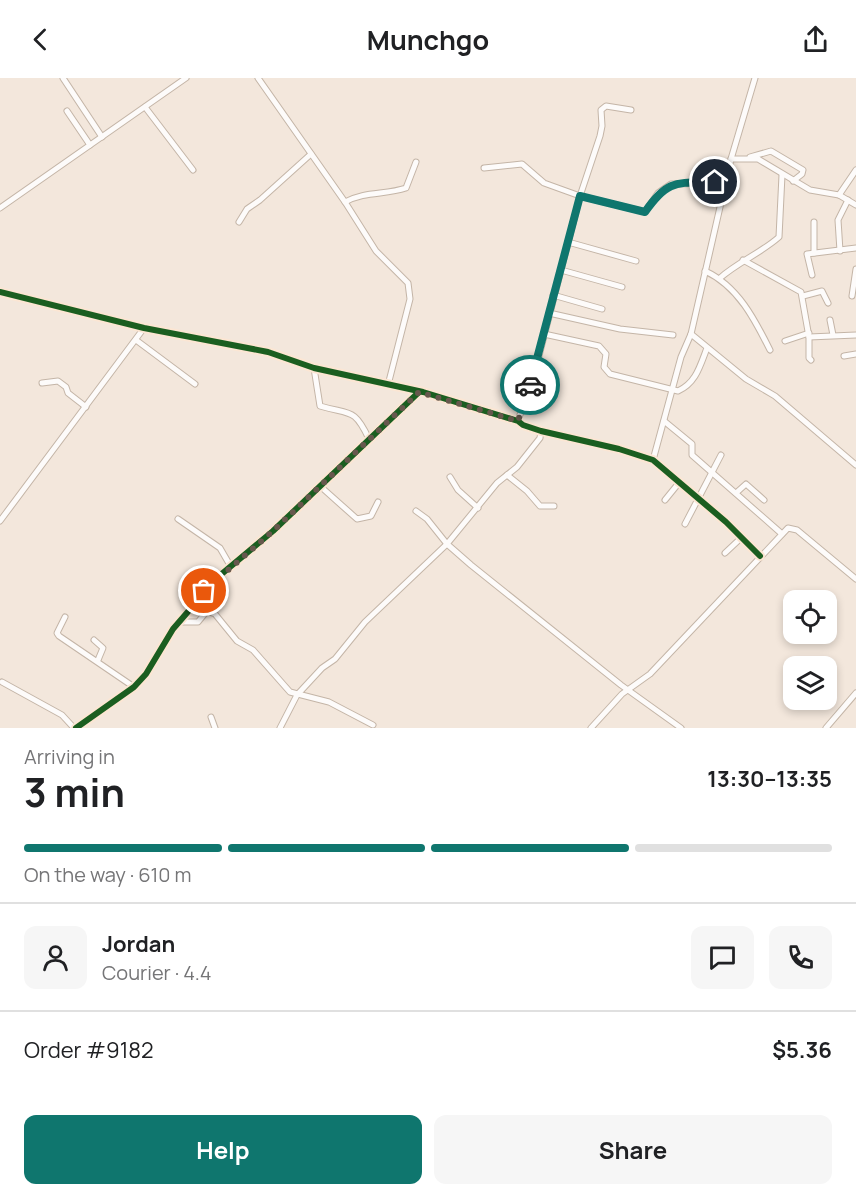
<!DOCTYPE html>
<meta charset="utf-8">
<style>
:root{--surface:#fff;--page:#f6f6f6;--text:#202124;--muted:#757577;--line:#e0e0e0;--accent:#0f766e}
body{margin:0;font-family:Manrope,sans-serif;background:var(--page);color:var(--text);height:100vh;display:flex;flex-direction:column;font-size:22px;white-space:nowrap}
*{box-sizing:border-box;margin:0}
p{font-size:20px;color:var(--muted)}
.icon{flex:none;width:33px;height:33px;fill:none;stroke:currentColor;stroke-width:2;stroke-linecap:round;stroke-linejoin:round}
.map{position:relative;height:650px;overflow:hidden}
.panel{display:flex;flex-direction:column;background:var(--surface);flex:1}
.panel>*{flex:none}
.fabs{position:absolute;left:783px;top:512px;display:grid;gap:12px}
.fabs a{display:grid;place-items:center;width:54px;height:54px;border-radius:12px;background:var(--surface);box-shadow:0 3px 9px #0003;font-size:30px}
.pin{position:absolute;display:grid;place-items:center;width:51px;height:51px;color:#fff;margin:-26px;border:3px solid #fff;border-radius:50%;box-shadow:0 2px 6px #0007}
.courier{position:absolute;display:grid;place-items:center;width:60px;height:60px;margin:-30px;border:4px solid #0f766e;border-radius:50%;background:#fff;color:#222;box-shadow:0 2px 8px #0007}
.head em{font-style:normal;font-weight:700}
.head div{display:flex;flex-direction:column-reverse}
.head{display:flex;align-items:center;justify-content:space-between;height:102px;padding:0 24px}
h1{font-size:39px;font-weight:700;line-height:45px}
.bar{display:grid;grid-template-columns:repeat(4,1fr);gap:9px 6px;align-content:center;height:72px;padding:0 24px}
.bar i{height:8px;border-radius:4px;background:var(--line)}
.bar .on{background:var(--accent)}
.bar p{grid-column:span 4}
.line{display:flex;align-items:center;gap:15px;padding:0 24px;border-top:2px solid var(--line)}
.line div{flex:1}
.round{display:grid;place-items:center;flex:none;width:63px;height:63px;border-radius:12px;background:var(--page)}
.primary-button{display:flex;gap:12px;margin-top:auto;padding:12px 24px}
.primary-button a{flex:1;height:69px;border-radius:12px;background:var(--accent);color:#fff;font-size:24px;font-weight:700;line-height:69px;text-align:center}
.primary-button a+a{background:var(--page);color:var(--text)}
header{display:flex;justify-content:space-between;align-items:center;height:78px;padding:0 24px;background:var(--surface);font-size:27px;font-weight:700}
.map>svg:first-child{display:block}
</style>
<header><svg class="icon" aria-label="back" viewBox="0 0 24 24"><path d="M15 5l-7 7 7 7"/></svg>Munchgo<svg class="icon" aria-label="share" viewBox="0 0 24 24"><path d="M12 15V3M7 8l5-5 5 5M5 13v7h14v-7"/></svg></header>
<div class="map">
<svg width="856" height="650" viewBox="0 0 856 650">
<rect width="100%" height="100%" fill="#f3e7dc"/>
<g fill="none" stroke-linecap="round" stroke-linejoin="round">
<g stroke="#c4b5a7" stroke-width="7">
<g id="minor">
<path d="M63,0L102,59"/>
<path d="M258,0L345,124L376,173L408,205L410,221L388,307"/>
<path d="M145,29L193,92"/>
<path d="M67,33L90,67"/>
<path d="M750,79L771,73L803,92L802,96L793,103"/>
<path d="M731,81H758L810,112L839,117L856,127"/>
<path d="M484,90L522,86L544,105L580,118L645,134L658,115L671,106L726,105"/>
<path d="M839,117L856,92"/>
<path d="M345,124C365,113 385,117 406,110L416,84"/>
<path d="M0,130L186,0"/>
<path d="M239,144L247,131L260,122L311,76"/>
<path d="M568,164L636,183"/>
<path d="M840,173L838,142L848,122"/>
<path d="M814,175V144"/>
<path d="M743,182L801,214L809,259L856,257"/>
<path d="M561,192L622,209"/>
<path d="M705,193C738,208 755,242 770,272"/>
<path d="M812,197L807,176L856,170"/>
<path d="M720,200C738,184 761,175 779,159L782,97"/>
<path d="M0,214L144,250L268,274L314,290L423,314L518,343L523,347L541,353L619,371L653,382L726,444L760,478"/>
<path d="M553,217L602,231"/>
<path d="M803,218L822,213L828,225"/>
<path d="M852,218L856,191"/>
<path d="M549,235L620,251L673,257"/>
<path d="M830,242L833,257"/>
<path d="M544,256L599,268L606,276L604,289L610,296L678,313C696,305 700,288 707,270"/>
<path d="M691,256L746,301L775,318L856,387"/>
<path d="M809,259V280L811,282"/>
<path d="M136,262L195,306"/>
<path d="M785,263L809,255"/>
<path d="M844,278L856,276"/>
<path d="M314,290L320,328C350,337 354,329 369,361"/>
<path d="M42,305L58,303L66,309L68,315L86,329"/>
<path d="M518,343L539,278L580,118L600,58L602,48L601,32L606,28L631,32"/>
<path d="M664,343L692,366V377L782,456"/>
<path d="M653,382L681,279L691,256L731,81L755,0"/>
<path d="M507,397L527,413L540,428H554"/>
<path d="M450,399L458,412L478,430"/>
<path d="M320,408L357,441L371,438L378,424"/>
<path d="M736,415L746,406L764,422"/>
<path d="M665,422L678,406"/>
<path d="M416,433L427,441L447,466L471,487L621,607L681,650"/>
<path d="M178,441L220,470L231,489"/>
<path d="M0,443L144,250"/>
<path d="M685,446L721,377"/>
<path d="M725,475L741,460"/>
<path d="M65,539L57,555L59,558L134,609"/>
<path d="M179,544H198L207,533L215,536L237,563L253,572L290,614L329,624L373,647"/>
<path d="M94,562L103,570L98,582"/>
<path d="M2,604L62,637L74,650"/>
<path d="M211,639L215,650"/>
<path d="M76,650L134,609L146,596L173,551L218,499L273,453L419,314"/>
<path d="M280,650L297,617L322,590L335,581L365,544L447,466L497,405L517,389L540,360L541,353"/>
<path d="M591,650L622,616L650,596L788,450L797,452L856,501"/>
<path d="M826,650L856,615"/>
</g>
</g>
<use href="#minor" stroke="#fdfbfa" stroke-width="5"/>
<g stroke="#fce6d3" stroke-width="10">
<g id="cycleway">
<path d="M0,214L144,250L268,274L314,290L423,314L518,343L523,347L541,353L619,371L653,382L726,444L760,478"/>
<path d="M76,650L134,609L146,596L173,551L218,499L273,453L419,314"/>
</g>
</g>
<use href="#cycleway" stroke="#1b5e20" stroke-width="6"/>
</g>
<g fill="none" stroke-linecap="round" stroke-linejoin="round">
<path stroke="#67584d" stroke-width="6" stroke-dasharray="0 10.8" d="M204,513L273,453L419,314L518,343L530,307"/>
<path stroke="#0f766e" stroke-width="8" d="M530,307L580,118L645,134C668,101 676,105 715,104"/>
</g>
</svg>
<div class="fabs">
<a><svg class="icon" aria-label="locate" viewBox="0 0 24 24"><circle cx="12" cy="12" r="6"/><path d="M12 2v4M12 18v4M2 12h4M18 12h4"/></svg></a>
<a><svg class="icon" aria-label="layers" viewBox="0 0 24 24"><path d="M12 4l9 5-9 5-9-5zM3 14l9 5 9-5"/></svg></a>
</div>
<div class="pin" style="left:204px;top:513px;background:#ea580c"><svg class="icon" aria-label="bag" viewBox="0 0 24 24"><path d="M5 8h14l-1 12H6zM9 8a3 3 0 0 1 6 0"/></svg></div>
<div class="pin" style="left:715px;top:104px;background:#1f2937"><svg class="icon" aria-label="home" viewBox="0 0 24 24"><path d="M3 11l9-7 9 7M6 9v11h12V9"/></svg></div>
<div class="courier" style="left:530px;top:307px"><svg class="icon" aria-label="car" viewBox="0 0 24 24"><path d="M5 17H2v-5l4-1 3-4h7l3 4 3 1v5h-3M9 17h6M6 11h13"/><circle cx="7" cy="17" r="2"/><circle cx="17" cy="17" r="2"/></svg></div>
</div>
<section class="panel">
<div class="head"><div><h1>3 min</h1><p>Arriving in</p></div><em>13:30–13:35</em></div>
<div class="bar"><i class="on"></i><i class="on"></i><i class="on"></i><i></i><p>On the way · 610 m</p></div>
<div class="line" style="height:108px"><a class="round"><svg class="icon" aria-label="person" viewBox="0 0 24 24"><circle cx="12" cy="8" r="4"/><path d="M4 21q1-7 8-7t8 7"/></svg></a><div><b>Jordan</b><p>Courier · 4.4</p></div><a class="round"><svg class="icon" aria-label="chat" viewBox="0 0 24 24"><path d="M4 5h16v11H9l-5 4z"/></svg></a><a class="round"><svg class="icon" aria-label="phone" viewBox="0 0 24 24"><path d="M5 4h4l2 5-3 2q2 4 5 5l2-3 5 2v4C11 20 4 13 5 4z"/></svg></a></div>
<div class="line" style="height:78px"><div>Order #9182</div><b>$5.36</b></div>
<div class="primary-button"><a>Help</a><a>Share</a></div>
</section>
